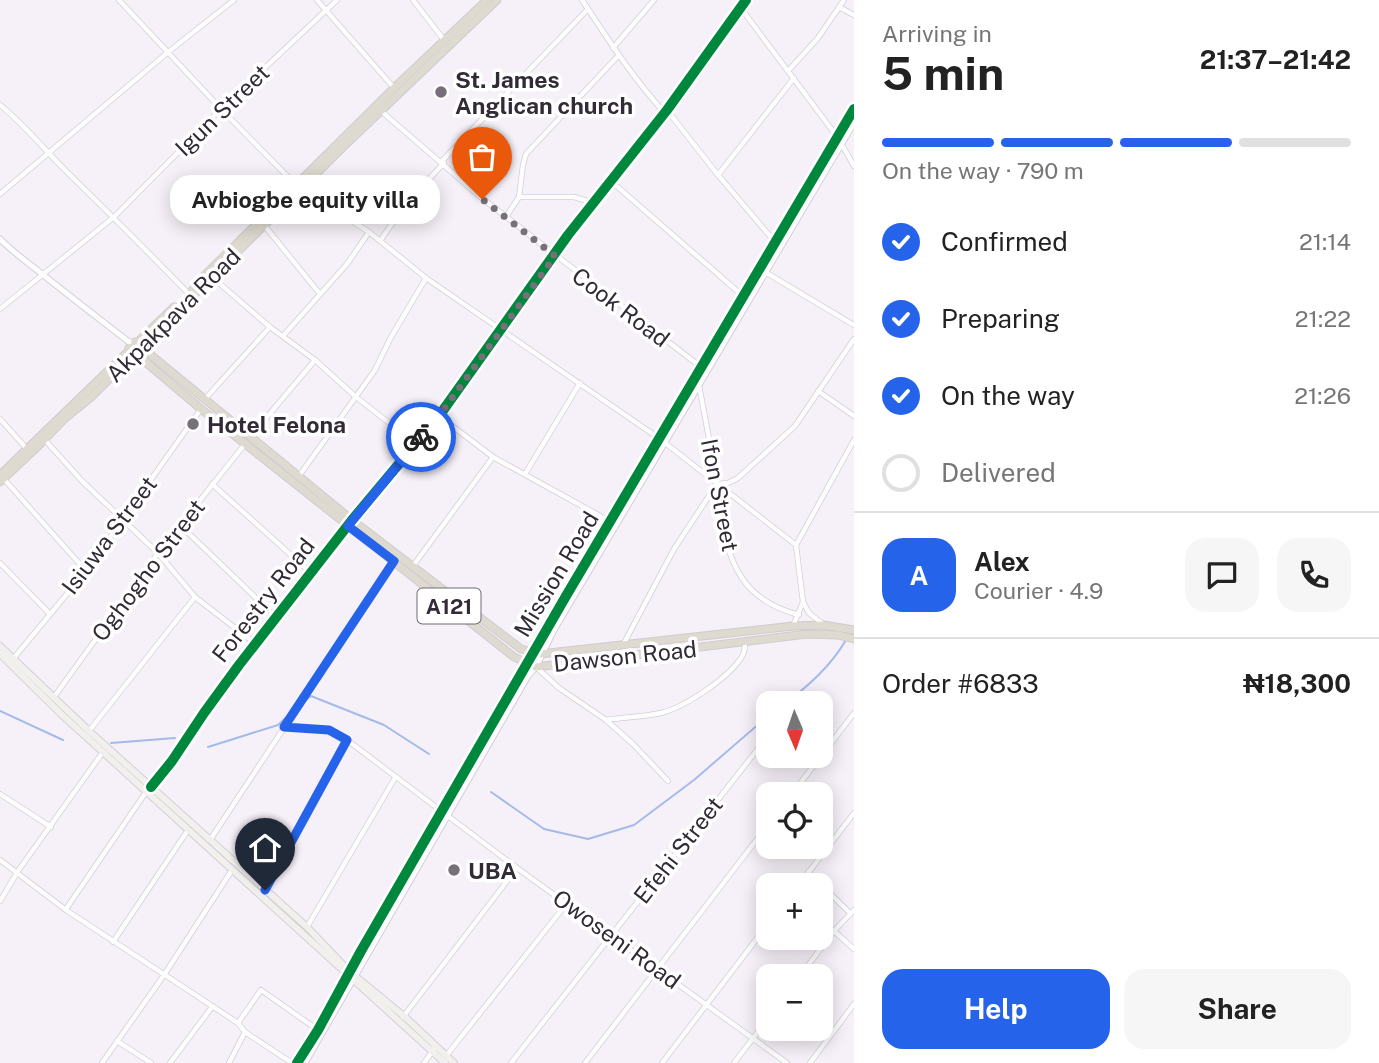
<!DOCTYPE html>
<meta charset="utf-8">
<style>
:root{--surface:#fff;--page:#f6f6f6;--text:#222;--muted:#767676;--line:#e0e0e0;--accent:#2563eb}
body{margin:0;font-family:"Public Sans",sans-serif;background:var(--page);color:var(--text);height:100vh;display:flex;flex-direction:column;font-size:26px;white-space:nowrap}
*{box-sizing:border-box;margin:0}
p{font-size:23px;color:var(--muted)}
.icon{flex:none;width:38px;height:38px;fill:none;stroke:currentColor;stroke-width:2;stroke-linecap:round;stroke-linejoin:round}
.map{position:relative;flex:1;overflow:hidden}
.side{display:flex;flex-direction:column;background:var(--surface);width:525px}
.side>*{flex:none}
.needle{width:46px;rotate:178deg}
.buttons{position:absolute;left:756px;top:691px;display:grid;gap:14px}
.buttons a{display:grid;place-items:center;width:77px;height:77px;border-radius:14px;background:var(--surface);box-shadow:0 4px 18px #0003;font-size:35px}
.pin{position:absolute;display:grid;place-items:center;width:60px;height:60px;color:#fff;margin:-72px -30px;border-radius:50% 50% 50% 0;rotate:-45deg;box-shadow:0 0 7px #0007}
.pin .icon{rotate:45deg}
.courier{position:absolute;display:grid;place-items:center;width:70px;height:70px;margin:-35px;border:5px solid #2563eb;border-radius:50%;background:#fff;color:#222;box-shadow:0 2px 9px #0007}
.bubble{position:absolute;height:49px;border-radius:21px;background:var(--surface);box-shadow:0 4px 18px #0003;font-size:23px;font-weight:700;line-height:49px;text-align:center}
.summary em{font-style:normal;font-weight:700}
.summary div{display:flex;flex-direction:column-reverse}
.summary{display:flex;align-items:center;justify-content:space-between;height:119px;padding:0 28px}
h1{font-size:46px;font-weight:700;line-height:52px}
.bar{display:grid;grid-template-columns:repeat(4,1fr);gap:10px 7px;align-content:center;height:84px;padding:0 28px}
.bar i{height:9px;border-radius:5px;background:var(--line)}
.bar .selected{background:var(--accent)}
.bar p{grid-column:span 4}
.line{display:flex;align-items:center;gap:18px;padding:0 28px;border-top:2px solid var(--line)}
.line div{flex:1}
.round{display:grid;place-items:center;flex:none;width:74px;height:74px;border-radius:21px;background:var(--page)}
ol{padding:0 28px;list-style:none}
li{display:flex;align-items:center;gap:21px;height:77px}
li p{margin-inline-start:auto}
li .icon{padding:7px;border-radius:50%;background:var(--accent);color:#fff;stroke-width:4}
li:last-child{color:var(--muted)}
li i{width:38px;height:38px;border:4px solid var(--line);border-radius:50%}
.button{display:flex;gap:14px;margin-top:auto;padding:14px 28px}
.button a{flex:1;height:80px;border-radius:21px;background:var(--accent);color:#fff;font-size:28px;font-weight:700;line-height:80px;text-align:center}
.button a+a{background:var(--page);color:var(--text)}
main{display:flex;flex:1;min-height:0}
.map>svg:first-child{display:block}
</style>
<main>
<div class="map">
<svg width="854" height="1063" viewBox="0 0 854 1063">
<rect width="100%" height="100%" fill="#f6f1f8"/>
<g fill="none" stroke-linecap="round" stroke-linejoin="round">
<g stroke="#a4bae9" stroke-width="2">
<path d="M303,702L311,696L384,725L429,754"/>
<path d="M785,704C809,685 830,667 846,640"/>
<path d="M0,711L63,740"/>
<path d="M111,743L175,738"/>
<path d="M208,747L278,725L291,713"/>
<path d="M491,792L544,829L588,839L634,825L694,780L768,716"/>
</g>
<g stroke="#d4ced8" stroke-width="6">
<g id="minor">
<path d="M119,0L221,109L296,185"/>
<path d="M317,0L394,88"/>
<path d="M413,0L444,40"/>
<path d="M582,0C608,39 632,77 664,112"/>
<path d="M740,7L838,138L854,166"/>
<path d="M839,7L854,15"/>
<path d="M613,48L654,0"/>
<path d="M788,71L818,38L844,0"/>
<path d="M0,105C24,124 42,147 64,169C106,210 148,252 189,294"/>
<path d="M667,110L718,175L775,242"/>
<path d="M381,111L483,199L701,367"/>
<path d="M441,162L588,9"/>
<path d="M718,175L794,78"/>
<path d="M612,182L743,296"/>
<path d="M302,189L369,232L426,278L660,439L796,545"/>
<path d="M0,194L167,53L234,0"/>
<path d="M519,197H574L595,203"/>
<path d="M506,217L519,197L523,165L526,154L618,56"/>
<path d="M264,225L320,294"/>
<path d="M380,241L407,202L444,163"/>
<path d="M765,272L854,325"/>
<path d="M212,277L270,327L315,360L356,397L415,443"/>
<path d="M0,309L114,217L221,109L337,0"/>
<path d="M283,336L347,264L369,232"/>
<path d="M699,385C705,418 712,452 717,485C722,516 724,552 742,578C755,598 777,609 799,615"/>
<path d="M818,391L854,416"/>
<path d="M205,399L270,327"/>
<path d="M439,416L493,457L611,522"/>
<path d="M0,419L27,449"/>
<path d="M251,436L315,360"/>
<path d="M45,440L82,481L158,553L195,597L89,731"/>
<path d="M525,474L580,383"/>
<path d="M299,476L375,370L390,339L426,278"/>
<path d="M4,479L86,571"/>
<path d="M212,484L311,573"/>
<path d="M180,525L277,618"/>
<path d="M0,563L49,613"/>
<path d="M413,566L493,457"/>
<path d="M195,597L256,644"/>
<path d="M803,602L809,613L823,624"/>
<path d="M793,626L803,602L796,545L854,440"/>
<path d="M623,645L674,549L717,484L728,483L738,478L795,426L854,339"/>
<path d="M13,659L86,571L201,409"/>
<path d="M536,667L559,688L606,720C624,717 643,717 661,713C685,707 727,679 741,658C744,654 745,648 745,643"/>
<path d="M54,697L158,553L245,444"/>
<path d="M606,720L633,744L668,781"/>
<path d="M284,727L329,730L347,740L517,868L787,1063"/>
<path d="M0,794L51,827"/>
<path d="M792,794L854,713"/>
<path d="M210,840L394,561"/>
<path d="M0,860L66,910L238,1023L245,1032L292,1063"/>
<path d="M808,872L850,913"/>
<path d="M798,886L854,813"/>
<path d="M265,890L347,740"/>
<path d="M0,901L18,871L103,752"/>
<path d="M66,909L146,792"/>
<path d="M307,927L395,778"/>
<path d="M834,931L854,949"/>
<path d="M113,942L188,830"/>
<path d="M800,976L834,931L854,910"/>
<path d="M403,1017L517,868"/>
<path d="M238,1023L261,990L318,1030"/>
<path d="M117,1041L151,1063"/>
<path d="M446,1056L567,903"/>
<path d="M102,1063L164,975L232,870"/>
<path d="M170,1063L212,1007"/>
<path d="M229,1063L245,1032"/>
<path d="M424,1063L434,1049"/>
<path d="M511,1063L768,736"/>
<path d="M585,1063L768,825"/>
<path d="M662,1063L768,924"/>
<path d="M734,1063L768,1019"/>
<path d="M810,1063L854,1004"/>
</g>
</g>
<g stroke="#d4ced8" stroke-width="7">
<g id="tertiary">
<path d="M0,239C16,255 30,264 46,277C73,299 101,320 129,342H135"/>
<path d="M151,787L172,761L204,713L239,665L352,520L439,416L568,235L667,110L746,0"/>
<path d="M297,1063L318,1030L361,951L566,596L854,109"/>
<path d="M305,1063L528,676L536,667L554,630L854,123"/>
</g>
</g>
<g stroke="#d4ced8" stroke-width="8">
<g id="secondary">
<path d="M0,646L89,731L307,927L349,971L404,1016L454,1063"/>
<path d="M0,654L61,714L445,1063"/>
</g>
</g>
<g stroke="#cfcbd0" stroke-width="9">
<g id="trunk">
<path d="M191,292L201,279L394,88L487,0"/>
<path d="M135,342L352,520L521,649L540,654L793,626L824,625L854,630"/>
<path d="M129,348L201,409L514,657L536,667L807,634L838,635L854,639"/>
<path d="M0,475L174,307"/>
<path d="M0,482L36,448L64,419L90,398L343,147L497,0"/>
</g>
</g>
<use href="#minor" stroke="#fefdfe" stroke-width="4.5"/>
<use href="#tertiary" stroke="#fefdfe" stroke-width="5"/>
<use href="#secondary" stroke="#f2f0ed" stroke-width="6"/>
<use href="#trunk" stroke="#dedad0" stroke-width="7"/>
<g stroke="#fff" stroke-width="15">
<g id="cycleway">
<path d="M151,787L172,761L204,713L239,665L352,520L439,416L568,235L667,110L746,0"/>
<path d="M297,1063L318,1030L361,951L566,596L854,109"/>
</g>
</g>
<use href="#cycleway" stroke="#00873e" stroke-width="10"/>
</g>
<g fill="none" stroke-linecap="round" stroke-linejoin="round">
<path stroke="#77707a" stroke-width="7" stroke-dasharray="0 12.6" d="M421,437L439,416L555,256L482,199"/>
<path stroke="#2563eb" stroke-width="9" d="M265,890L347,740L329,730L284,727L394,561L348,526L421,437"/>
</g>
<g fill="#77707a" stroke="#fff" stroke-width="2.5">
<circle cx="441" cy="92" r="7"/>
<circle cx="193" cy="424" r="7"/>
<circle cx="454" cy="870" r="7"/>
</g>
<g text-anchor="middle" dominant-baseline="central" stroke-width="7" stroke-linejoin="round" paint-order="stroke">
<rect fill="#fff" stroke="#706a72" stroke-width="2" x="417.5" y="588.5" width="63" height="35" rx="5"/>
<g font-size="21" font-weight="bold" fill="#322a36">
<text x="449" y="606">A121</text>
</g>
<g font-size="23" font-weight="bold" fill="#322a36" stroke="#fff" text-anchor="start">
<text x="455" y="79">St. James<tspan x="455" dy="26">Anglican church</tspan></text>
<text x="207" y="424">Hotel Felona</text>
<text x="468" y="870">UBA</text>
</g>
<g font-size="23" fill="#322a36" stroke="#fff">
<text transform="translate(222 110) rotate(-44)">Igun Street</text>
<text transform="translate(621 307) rotate(37)">Cook Road</text>
<text transform="translate(173 315) rotate(-45)">Akpakpava Road</text>
<text transform="translate(720 495) rotate(79)">Ifon Street</text>
<text transform="translate(109 535) rotate(-53)">Isiuwa Street</text>
<text transform="translate(148 570) rotate(-53)">Oghogho Street</text>
<text transform="translate(556 574) rotate(-59)">Mission Road</text>
<text transform="translate(263 600) rotate(-52)">Forestry Road</text>
<text transform="translate(625 656) rotate(-6)">Dawson Road</text>
<text transform="translate(678 850) rotate(-52)">Efehi Street</text>
<text transform="translate(617 939) rotate(36)">Owoseni Road</text>
</g>
</g>
</svg>
<div class="buttons">
<a><svg class="needle" viewBox="-14 -14 28 28"><path d="M0-13l5 13h-10z" fill="#e53935"/><path d="M0 13l5-13h-10z" fill="#767676"/></svg></a>
<a><svg class="icon" aria-label="locate" viewBox="0 0 24 24"><circle cx="12" cy="12" r="6"/><path d="M12 2v4M12 18v4M2 12h4M18 12h4"/></svg></a>
<a>+</a>
<a>−</a>
</div>
<div class="pin" style="left:482px;top:199px;background:#ea580c"><svg class="icon" aria-label="bag" viewBox="0 0 24 24"><path d="M5 8h14l-1 12H6zM9 8a3 3 0 0 1 6 0"/></svg></div>
<div class="pin" style="left:265px;top:890px;background:#1f2937"><svg class="icon" aria-label="home" viewBox="0 0 24 24"><path d="M3 11l9-7 9 7M6 9v11h12V9"/></svg></div>
<div class="courier" style="left:421px;top:437px"><svg class="icon" aria-label="bike" viewBox="0 0 24 24"><circle cx="6" cy="16" r="4"/><circle cx="18" cy="16" r="4"/><path d="M6 16l4-8h5l3 8M10 8l3 8H6M13 5h3"/></svg></div>
<div class="bubble" style="left:170px;top:175px;width:270px">Avbiogbe equity villa</div>
</div>
<section class="side">
<div class="summary"><div><h1>5 min</h1><p>Arriving in</p></div><em>21:37–21:42</em></div>
<div class="bar"><i class="selected"></i><i class="selected"></i><i class="selected"></i><i></i><p>On the way · 790 m</p></div>
<ol>
<li><svg class="icon" aria-label="check" viewBox="0 0 24 24"><path d="M5 12l5 5 9-10"/></svg>Confirmed<p>21:14</p></li>
<li><svg class="icon" aria-label="check" viewBox="0 0 24 24"><path d="M5 12l5 5 9-10"/></svg>Preparing<p>21:22</p></li>
<li><svg class="icon" aria-label="check" viewBox="0 0 24 24"><path d="M5 12l5 5 9-10"/></svg>On the way<p>21:26</p></li>
<li><i></i>Delivered</li>
</ol>
<div class="line" style="height:126px"><b class="round" style="background:var(--accent);color:#fff">A</b><div><b>Alex</b><p>Courier · 4.9</p></div><a class="round"><svg class="icon" aria-label="chat" viewBox="0 0 24 24"><path d="M4 5h16v11H9l-5 4z"/></svg></a><a class="round"><svg class="icon" aria-label="phone" viewBox="0 0 24 24"><path d="M5 4h4l2 5-3 2q2 4 5 5l2-3 5 2v4C11 20 4 13 5 4z"/></svg></a></div>
<div class="line" style="height:91px"><div>Order #6833</div><b>₦18,300</b></div>
<div class="button"><a>Help</a><a>Share</a></div>
</section>
</main>
